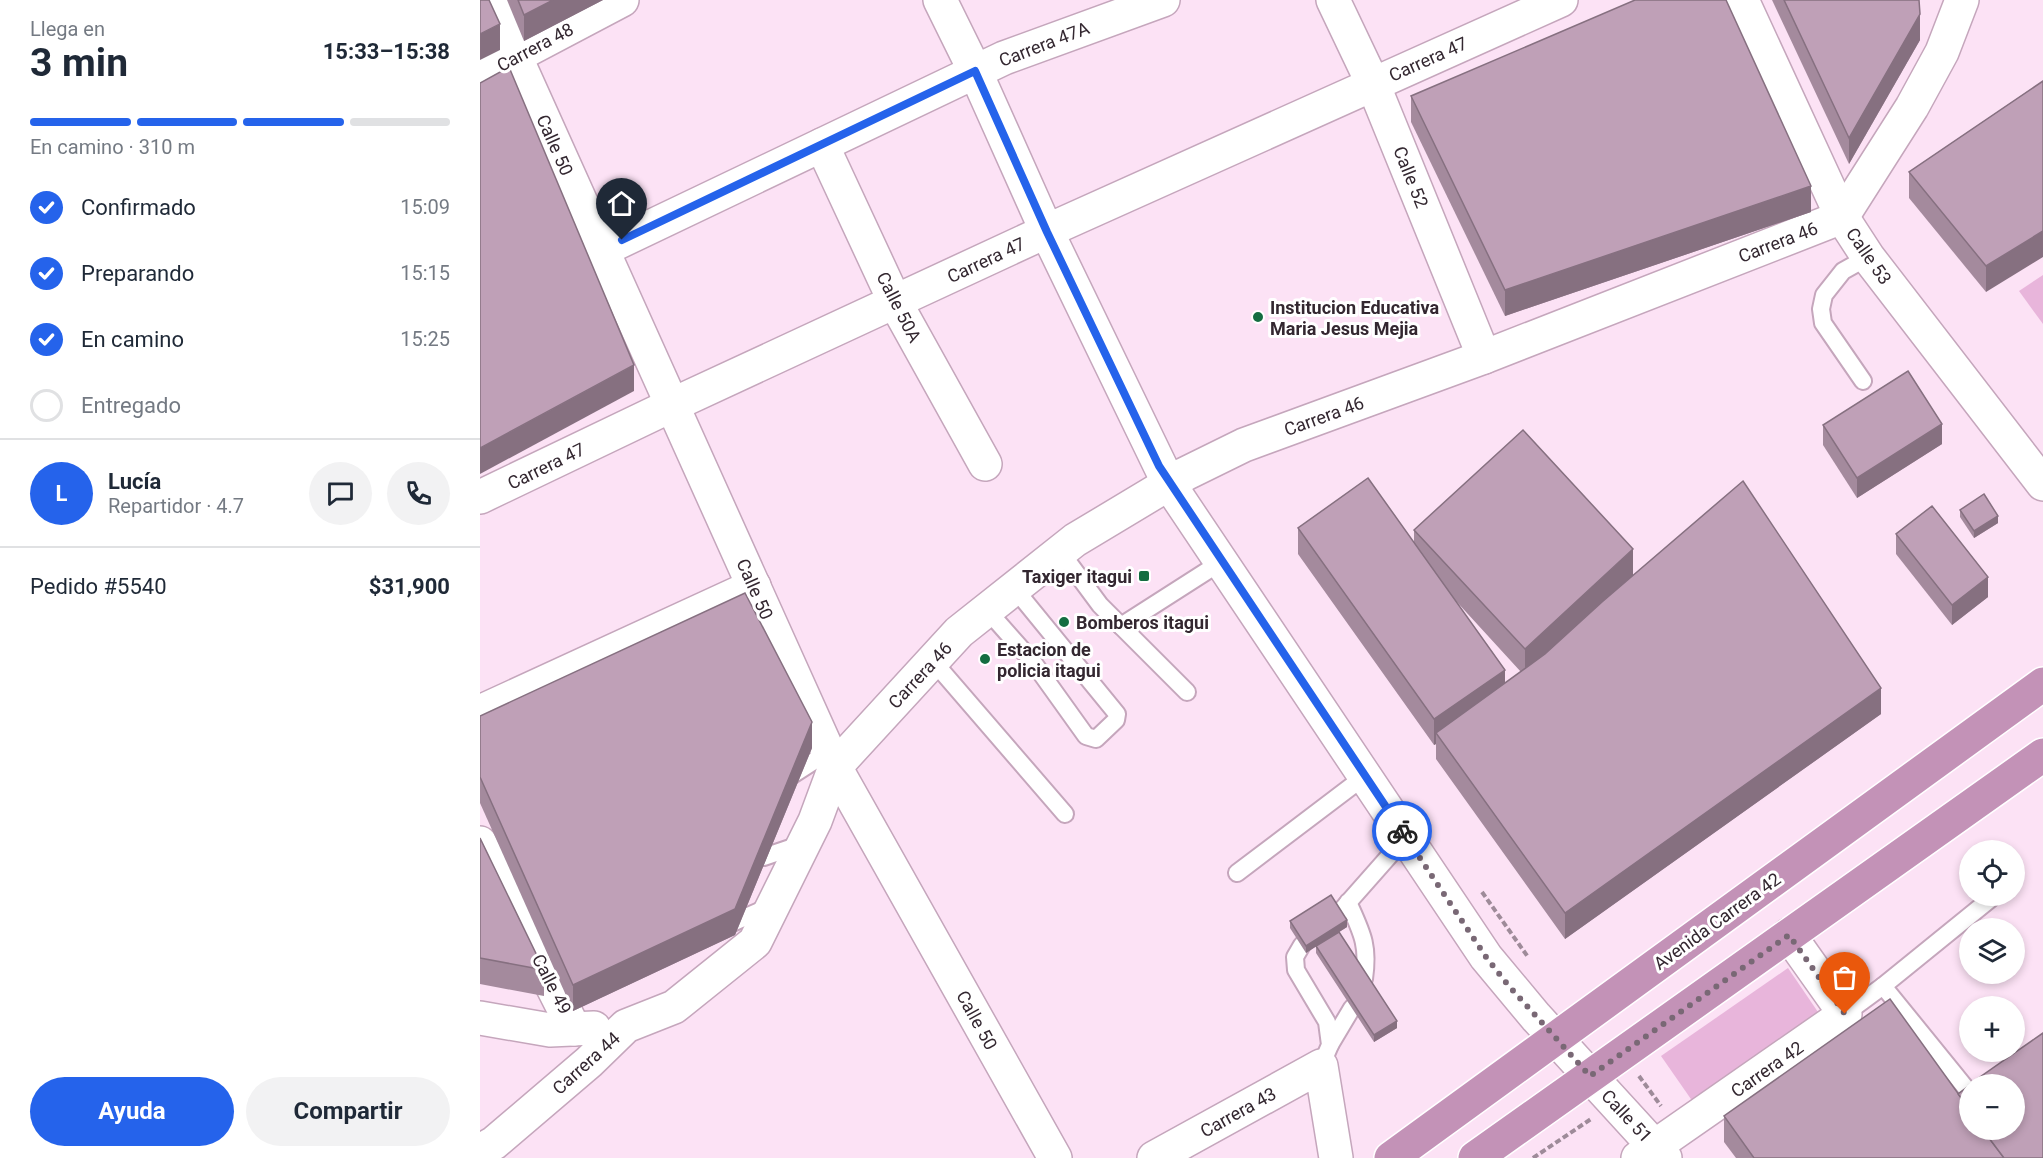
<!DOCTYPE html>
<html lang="es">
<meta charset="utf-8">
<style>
:root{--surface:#fff;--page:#f2f2f3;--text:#1f2937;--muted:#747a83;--line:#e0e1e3;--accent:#2563eb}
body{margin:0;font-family:Roboto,sans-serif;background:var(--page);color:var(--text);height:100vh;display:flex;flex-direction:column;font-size:22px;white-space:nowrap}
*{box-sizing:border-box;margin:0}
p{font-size:20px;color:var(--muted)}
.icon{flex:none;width:33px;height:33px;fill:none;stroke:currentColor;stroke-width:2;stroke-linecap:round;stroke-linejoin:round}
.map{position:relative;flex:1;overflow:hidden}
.drawer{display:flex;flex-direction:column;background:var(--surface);width:480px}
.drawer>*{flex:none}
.tools{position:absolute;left:1479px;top:840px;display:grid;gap:12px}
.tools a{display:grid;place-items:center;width:66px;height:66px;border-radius:50%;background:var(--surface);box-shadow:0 3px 9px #0003;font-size:30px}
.pin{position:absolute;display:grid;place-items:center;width:51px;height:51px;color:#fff;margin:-62px -26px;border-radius:50% 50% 50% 0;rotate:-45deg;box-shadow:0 0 6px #0007}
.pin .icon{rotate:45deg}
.courier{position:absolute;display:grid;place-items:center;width:60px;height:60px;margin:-30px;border:4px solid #2563eb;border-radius:50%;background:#fff;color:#222;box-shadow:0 2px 8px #0007}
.headline em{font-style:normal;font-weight:700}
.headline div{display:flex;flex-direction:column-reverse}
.headline{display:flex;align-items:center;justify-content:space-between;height:102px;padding:0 30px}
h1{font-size:39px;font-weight:700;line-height:45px}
.bar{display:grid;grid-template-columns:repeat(4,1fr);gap:9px 6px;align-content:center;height:72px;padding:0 30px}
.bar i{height:8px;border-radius:4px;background:var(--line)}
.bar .active{background:var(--accent)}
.bar p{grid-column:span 4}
.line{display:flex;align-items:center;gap:15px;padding:0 30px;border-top:2px solid var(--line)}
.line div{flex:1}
.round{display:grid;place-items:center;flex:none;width:63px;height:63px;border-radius:32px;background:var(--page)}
ol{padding:0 30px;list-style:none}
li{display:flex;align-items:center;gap:18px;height:66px}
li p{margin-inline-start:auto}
li .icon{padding:6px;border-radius:50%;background:var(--accent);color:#fff;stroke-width:4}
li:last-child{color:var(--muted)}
li i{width:33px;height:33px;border:3px solid var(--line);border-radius:50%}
.cta{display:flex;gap:12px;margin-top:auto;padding:12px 30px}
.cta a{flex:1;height:69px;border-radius:36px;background:var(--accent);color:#fff;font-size:24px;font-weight:700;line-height:69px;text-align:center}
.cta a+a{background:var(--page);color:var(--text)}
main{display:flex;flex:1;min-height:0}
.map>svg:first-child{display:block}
</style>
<main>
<section class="drawer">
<div class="headline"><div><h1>3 min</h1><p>Llega en</p></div><em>15:33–15:38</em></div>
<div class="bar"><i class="active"></i><i class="active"></i><i class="active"></i><i></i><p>En camino · 310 m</p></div>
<ol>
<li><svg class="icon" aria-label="check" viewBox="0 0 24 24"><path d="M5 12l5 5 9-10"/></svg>Confirmado<p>15:09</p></li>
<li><svg class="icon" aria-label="check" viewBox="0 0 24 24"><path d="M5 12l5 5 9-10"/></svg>Preparando<p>15:15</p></li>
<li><svg class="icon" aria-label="check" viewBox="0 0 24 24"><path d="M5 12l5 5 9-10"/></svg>En camino<p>15:25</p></li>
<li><i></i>Entregado</li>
</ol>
<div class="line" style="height:108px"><b class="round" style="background:var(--accent);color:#fff">L</b><div><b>Lucía</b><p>Repartidor · 4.7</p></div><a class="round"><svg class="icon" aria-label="chat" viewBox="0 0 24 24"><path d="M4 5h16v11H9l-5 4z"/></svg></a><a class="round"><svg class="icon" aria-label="phone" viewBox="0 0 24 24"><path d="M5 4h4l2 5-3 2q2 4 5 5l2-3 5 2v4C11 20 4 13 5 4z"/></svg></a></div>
<div class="line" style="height:78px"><div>Pedido #5540</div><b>$31,900</b></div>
<div class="cta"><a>Ayuda</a><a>Compartir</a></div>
</section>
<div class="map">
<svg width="1563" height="1158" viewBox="0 0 1563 1158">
<rect width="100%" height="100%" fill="#fce2f5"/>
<g fill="#e8b5db">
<path d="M1563,275V324L1539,291Z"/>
<path d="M1308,968L1340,1015L1213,1102L1181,1056Z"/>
</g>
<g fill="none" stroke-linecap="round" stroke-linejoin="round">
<g stroke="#c5a6bc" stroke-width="20">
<g id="service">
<path d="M1383,381L1343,323L1341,309L1344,295L1363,271L1388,257"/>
<path d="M580,551L620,605L707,692"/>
<path d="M507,610L553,662L606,736L616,739L636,720L637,714L534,588"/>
<path d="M641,626L741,562"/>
<path d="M453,661L585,814"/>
<path d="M306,779L348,752"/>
<path d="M267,852L284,857L322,844"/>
<path d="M757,873L885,776"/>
<path d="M868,902C882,933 889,945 884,979"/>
<path d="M858,914L926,837"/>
<path d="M243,927L291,906"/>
<path d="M822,945L815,957L816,970L847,1022L850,1045L841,1066"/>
<path d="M1403,986L1514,896"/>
<path d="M1365,1014L1403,986L1485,1087"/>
<path d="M850,1045L872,1008"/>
</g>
</g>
<g stroke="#c5a6bc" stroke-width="36">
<g id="minor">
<path d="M853,0L893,84L1004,357"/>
<path d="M1262,0L1362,217L1388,257L1563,484"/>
<path d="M0,75L142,0"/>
<path d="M342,145L415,302L505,464"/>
<path d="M122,250L524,58L683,0"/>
<path d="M0,497L192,405L580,225L1081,0"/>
<path d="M0,712L274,586"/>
<path d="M0,843L94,1029"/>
<path d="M0,1018L70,1030L114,1028"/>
<path d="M0,1151L14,1143L109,1062L146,1026L194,1007L275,942L335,821L355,767L479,632L595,540L705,474L764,445L1004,357L1362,217L1432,107L1462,52L1482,0"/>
<path d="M674,1158L841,1066L856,1158"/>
<path d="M1158,1158L1365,1014L1309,935"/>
</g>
</g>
<g stroke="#c5a6bc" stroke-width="36">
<g id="tertiary">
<path d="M13,0L36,58L355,767L575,1158"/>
<path d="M460,0L495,71L567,232L689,484L1006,957L1056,1017L1185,1158"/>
</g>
</g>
<g stroke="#fff" stroke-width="36">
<g id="trunk">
<path d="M911,1158L1563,684"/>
<path d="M995,1158L1563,755"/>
</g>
</g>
<g stroke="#9e8b99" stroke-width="4" stroke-dasharray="6 3" stroke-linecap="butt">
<path d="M1002,892L1048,957"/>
<path d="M1159,1076L1181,1106"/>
<path d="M1053,1158L1111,1119"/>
</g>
<use href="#service" stroke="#fff" stroke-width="16"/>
<use href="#minor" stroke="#fff" stroke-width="33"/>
<use href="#tertiary" stroke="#fff" stroke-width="33"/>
<use href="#trunk" stroke="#c392b7" stroke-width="33"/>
</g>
<g fill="#a48a9d" fill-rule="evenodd">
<path d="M27,0H123L44,41Z"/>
<path d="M1292,0H1439L1440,40L1369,164Z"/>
<path d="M1563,81L1506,292L1429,198V172Z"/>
<path d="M931,96L1331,212L1025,316L931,122Z"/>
<path d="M1343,425L1462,444L1377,498L1343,445Z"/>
<path d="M1480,510L1518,523L1494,538L1480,517Z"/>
<path d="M818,528L934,543V530L1153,575L1401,714L1085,939L956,759V744L954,745L818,554ZM976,601L1041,672L1025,683Z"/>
<path d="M1416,534L1508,597L1472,625L1416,554Z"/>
<path d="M0,716L332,748L255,935L93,1011L0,803Z"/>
<path d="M0,838L64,970V996L0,984Z"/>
<path d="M810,921L867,927L859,932L917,1028L894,1042L836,953V946L826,953L810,928Z"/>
<path d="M1478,1094L1563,1158H1256L1244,1142V1116Z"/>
</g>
<g fill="#867080">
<path d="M73,0H123L44,41V15Z"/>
<path d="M1440,14V40L1369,164V138Z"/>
<path d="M20,24V50L0,60V34Z"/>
<path d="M1331,186V212L1025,316V290Z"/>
<path d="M1563,231V257L1506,292V266Z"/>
<path d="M154,365V391L0,474V448Z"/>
<path d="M1462,424V444L1377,498V478Z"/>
<path d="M1518,516V523L1494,538V531Z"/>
<path d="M1153,549V575L1045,675V649Z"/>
<path d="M1508,577V597L1472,625V605Z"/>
<path d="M1025,670V696L956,733V744L954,745V719Z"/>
<path d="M1401,688V714L1085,939V913Z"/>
<path d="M332,722V748L255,935L93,1011V985Z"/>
<path d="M867,920V927L826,953V946Z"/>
<path d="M917,1021V1028L894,1042V1035Z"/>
</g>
<g fill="#bfa0b7" stroke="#867080" stroke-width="1.5">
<path d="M0,0H9L20,24L0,34Z"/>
<path d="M38,0H73L44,15Z"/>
<path d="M1155,0H1246L1331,186L1025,290L931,96Z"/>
<path d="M1304,0H1439L1440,14L1369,138Z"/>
<path d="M29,67L154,365L0,448V83Z"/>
<path d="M1563,81V231L1506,266L1429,172Z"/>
<path d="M1428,371L1462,424L1377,478L1343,425Z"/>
<path d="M1043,430L1153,549L1045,649L934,530Z"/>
<path d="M888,478L1025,670L954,719L818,528Z"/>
<path d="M1263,481L1401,688L1085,913L956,733L1065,654L1122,602Z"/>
<path d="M1504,494L1518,516L1494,531L1480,510Z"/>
<path d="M1452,506L1508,577L1472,605L1416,534Z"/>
<path d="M265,593L332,722L255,909L93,985L0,777V716Z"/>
<path d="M0,838L64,970L0,958Z"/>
<path d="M851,895L867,920L826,946L810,921Z"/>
<path d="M859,932L917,1021L894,1035L836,946Z"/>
<path d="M1410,999L1490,1110V1130H1503L1524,1158H1274L1244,1116Z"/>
<path d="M1563,1033V1158H1524L1503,1130H1534V1084H1490Z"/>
<path d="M1490,1085V1110L1478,1094Z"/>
</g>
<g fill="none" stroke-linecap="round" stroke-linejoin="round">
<path stroke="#796875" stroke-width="6" stroke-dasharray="0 10.8" d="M922,831L1006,957L1028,985L1110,1076L1309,935L1365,1014"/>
<path stroke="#2563eb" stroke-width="8" d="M142,240L495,71L567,232L679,466L922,831"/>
</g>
<g fill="#146d41" stroke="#fff" stroke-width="2">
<circle cx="778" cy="317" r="6"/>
<rect x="658" y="570" width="12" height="12" rx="3"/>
<circle cx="584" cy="622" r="6"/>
<circle cx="505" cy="659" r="6"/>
</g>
<g text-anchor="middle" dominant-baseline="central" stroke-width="6" stroke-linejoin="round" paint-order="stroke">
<g font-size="18" fill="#332730" stroke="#fff">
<text transform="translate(564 44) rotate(-21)">Carrera 47A</text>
<text transform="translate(55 47) rotate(-28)">Carrera 48</text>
<text transform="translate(948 59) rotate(-24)">Carrera 47</text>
<text transform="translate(75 145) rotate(66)">Calle 50</text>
<text transform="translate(931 177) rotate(68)">Calle 52</text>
<text transform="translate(1298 242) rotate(-21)">Carrera 46</text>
<text transform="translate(1389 256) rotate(55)">Calle 53</text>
<text transform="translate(506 260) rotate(-25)">Carrera 47</text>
<text transform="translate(419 307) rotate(63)">Calle 50A</text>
<text transform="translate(844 416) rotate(-20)">Carrera 46</text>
<text transform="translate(66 466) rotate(-26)">Carrera 47</text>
<text transform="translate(275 589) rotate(66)">Calle 50</text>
<text transform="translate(440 675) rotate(-47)">Carrera 46</text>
<text transform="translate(1237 921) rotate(-36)">Avenida Carrera 42</text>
<text transform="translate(72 984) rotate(63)">Calle 49</text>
<text transform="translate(497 1020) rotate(61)">Calle 50</text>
<text transform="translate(106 1063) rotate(-42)">Carrera 44</text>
<text transform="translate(1287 1069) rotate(-35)">Carrera 42</text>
<text transform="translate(758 1112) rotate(-29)">Carrera 43</text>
<text transform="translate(1147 1116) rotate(47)">Calle 51</text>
</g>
<g font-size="18" font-weight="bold" fill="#332730" stroke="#fff" text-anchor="start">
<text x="790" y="307">Institucion Educativa<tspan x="790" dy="21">Maria Jesus Mejia</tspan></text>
<text x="652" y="576" text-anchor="end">Taxiger itagui</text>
<text x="596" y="622">Bomberos itagui</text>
<text x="517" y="649">Estacion de<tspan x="517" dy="21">policia itagui</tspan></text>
</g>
</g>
</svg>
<div class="tools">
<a><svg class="icon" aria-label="locate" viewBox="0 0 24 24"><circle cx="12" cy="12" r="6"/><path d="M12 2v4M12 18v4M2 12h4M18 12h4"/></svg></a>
<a><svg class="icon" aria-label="layers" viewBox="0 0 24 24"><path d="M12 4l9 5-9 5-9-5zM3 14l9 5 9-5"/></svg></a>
<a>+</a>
<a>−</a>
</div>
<div class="pin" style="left:1365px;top:1014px;background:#ea580c"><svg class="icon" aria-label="bag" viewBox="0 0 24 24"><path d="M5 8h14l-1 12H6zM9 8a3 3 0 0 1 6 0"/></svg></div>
<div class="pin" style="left:142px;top:240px;background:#1f2937"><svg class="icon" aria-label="home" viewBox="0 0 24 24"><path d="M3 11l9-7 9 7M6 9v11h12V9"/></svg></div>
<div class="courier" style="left:922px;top:831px"><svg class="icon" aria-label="bike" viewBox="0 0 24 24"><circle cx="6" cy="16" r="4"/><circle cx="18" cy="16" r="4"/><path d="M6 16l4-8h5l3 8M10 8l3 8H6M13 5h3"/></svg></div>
</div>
</main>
